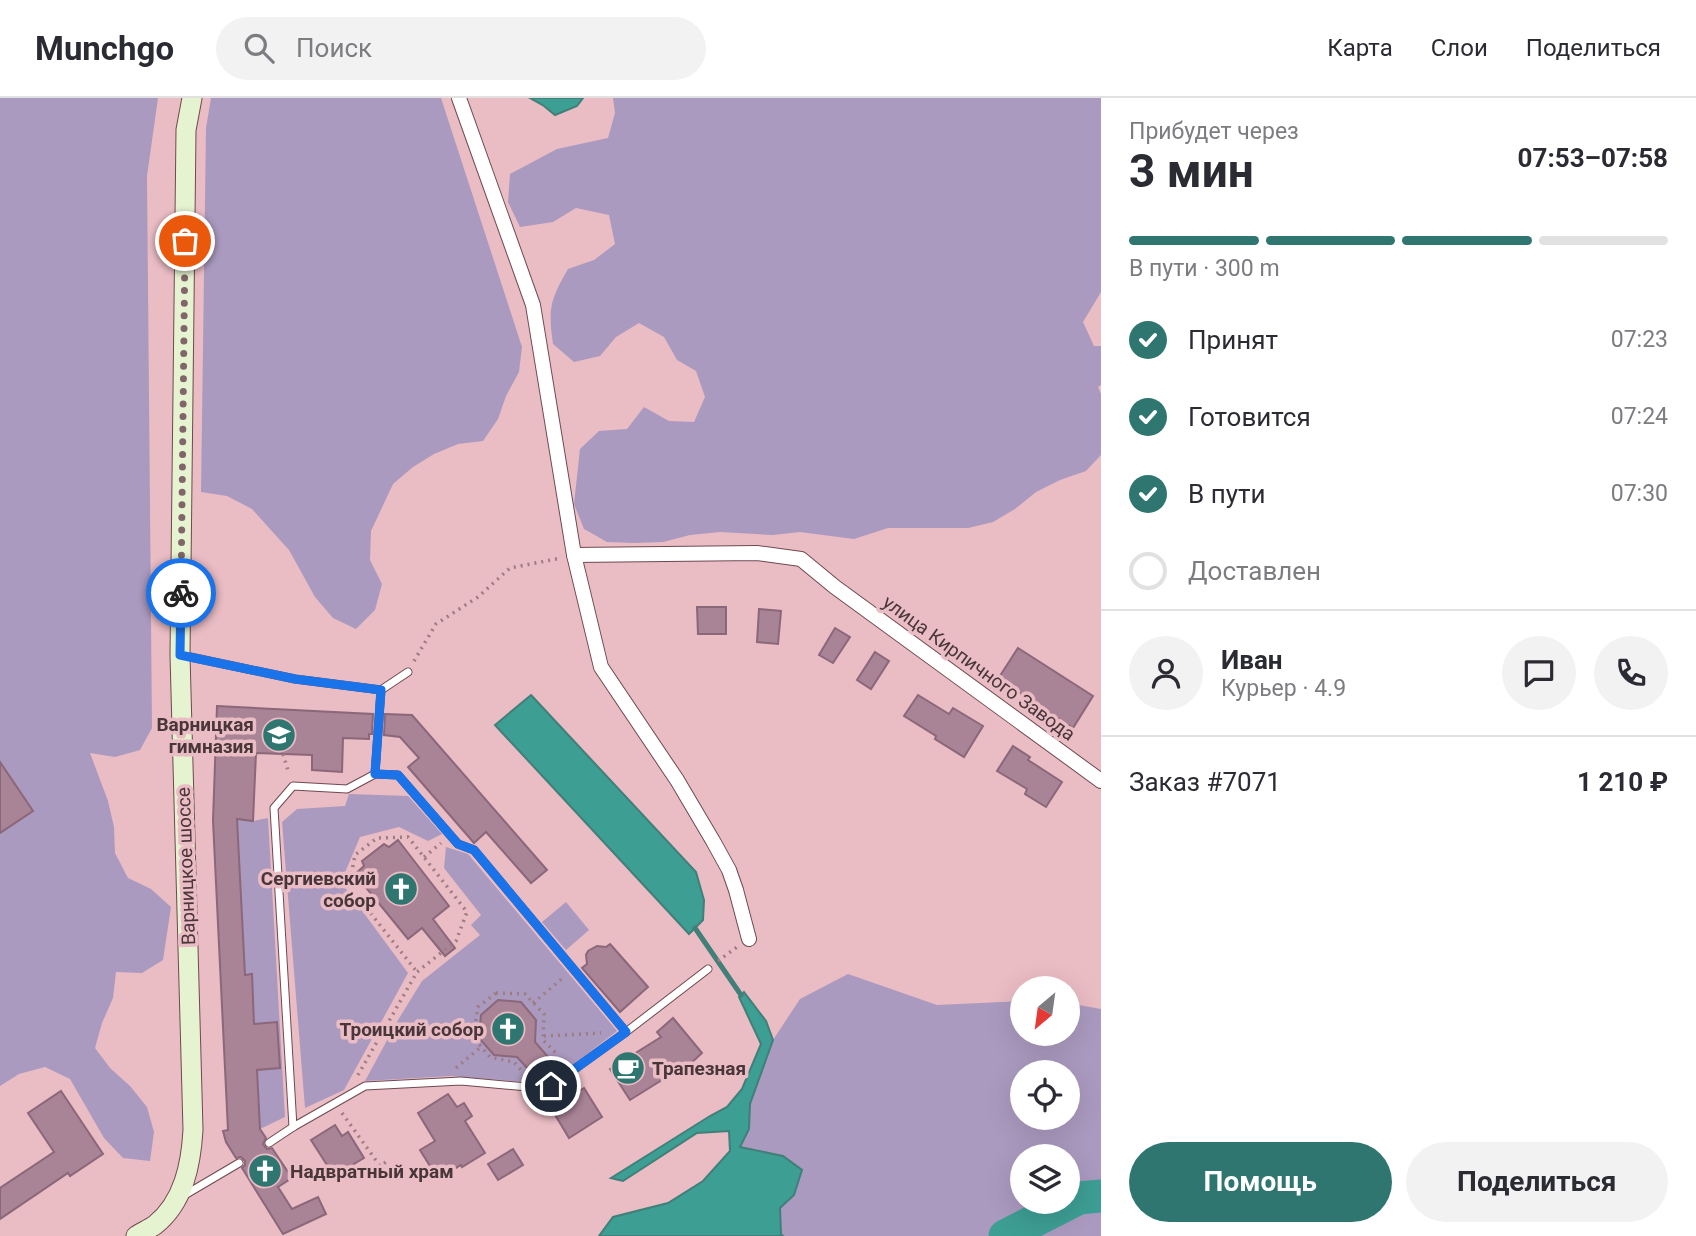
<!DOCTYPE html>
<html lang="ru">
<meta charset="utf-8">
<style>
:root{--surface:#fff;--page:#f2f2f3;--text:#2b2b33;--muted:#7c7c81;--line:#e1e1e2;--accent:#2e766f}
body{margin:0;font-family:Roboto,sans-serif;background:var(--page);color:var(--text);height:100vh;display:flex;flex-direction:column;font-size:26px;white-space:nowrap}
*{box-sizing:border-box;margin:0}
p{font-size:23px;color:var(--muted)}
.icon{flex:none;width:38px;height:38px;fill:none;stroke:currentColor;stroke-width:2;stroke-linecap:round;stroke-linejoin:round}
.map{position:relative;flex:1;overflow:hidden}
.panel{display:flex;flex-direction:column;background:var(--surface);width:595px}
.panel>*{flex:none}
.needle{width:46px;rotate:209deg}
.fabs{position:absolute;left:1010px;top:878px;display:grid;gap:14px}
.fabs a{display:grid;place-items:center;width:70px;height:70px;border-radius:50%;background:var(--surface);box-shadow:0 7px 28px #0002;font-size:35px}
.pin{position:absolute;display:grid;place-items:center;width:60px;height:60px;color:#fff;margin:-30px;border:4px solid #fff;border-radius:50%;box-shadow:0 2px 7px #0007}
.courier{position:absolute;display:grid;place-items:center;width:70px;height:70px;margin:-35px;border:5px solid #1a73e8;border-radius:50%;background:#fff;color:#222;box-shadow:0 2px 9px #0007}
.head em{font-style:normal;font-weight:700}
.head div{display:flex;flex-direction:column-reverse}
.head{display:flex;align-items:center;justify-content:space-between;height:119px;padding:0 28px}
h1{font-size:46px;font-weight:700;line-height:52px}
.bar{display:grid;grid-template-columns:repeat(4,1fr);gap:10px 7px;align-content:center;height:84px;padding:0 28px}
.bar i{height:9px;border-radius:5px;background:var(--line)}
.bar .current{background:var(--accent)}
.bar p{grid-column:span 4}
.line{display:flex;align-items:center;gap:18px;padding:0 28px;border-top:2px solid var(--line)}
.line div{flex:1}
.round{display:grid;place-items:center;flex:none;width:74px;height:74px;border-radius:37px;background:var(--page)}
ol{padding:0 28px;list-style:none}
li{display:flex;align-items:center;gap:21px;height:77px}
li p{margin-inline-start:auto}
li .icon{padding:7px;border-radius:50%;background:var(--accent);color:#fff;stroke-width:4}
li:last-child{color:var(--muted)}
li i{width:38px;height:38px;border:4px solid var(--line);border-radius:50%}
.action{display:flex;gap:14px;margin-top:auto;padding:14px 28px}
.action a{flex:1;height:80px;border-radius:42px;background:var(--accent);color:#fff;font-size:28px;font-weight:700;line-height:80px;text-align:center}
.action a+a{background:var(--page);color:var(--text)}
header{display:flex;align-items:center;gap:42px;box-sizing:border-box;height:98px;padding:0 35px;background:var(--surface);border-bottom:2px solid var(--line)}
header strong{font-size:33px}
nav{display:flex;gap:38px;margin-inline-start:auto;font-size:24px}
.search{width:490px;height:63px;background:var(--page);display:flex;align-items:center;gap:18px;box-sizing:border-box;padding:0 24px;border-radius:38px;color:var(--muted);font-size:26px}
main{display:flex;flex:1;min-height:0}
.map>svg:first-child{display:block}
</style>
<header>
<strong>Munchgo</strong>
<div class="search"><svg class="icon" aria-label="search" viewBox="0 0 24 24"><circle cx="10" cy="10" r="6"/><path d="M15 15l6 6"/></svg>Поиск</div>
<nav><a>Карта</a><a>Слои</a><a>Поделиться</a></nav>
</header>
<main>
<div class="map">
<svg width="1101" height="1138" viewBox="0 0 1101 1138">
<rect width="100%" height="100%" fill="#eabcc4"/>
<g fill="#ab9abf" fill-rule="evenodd">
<path d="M0,0H158L147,78L152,630L140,652L115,659L90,655L108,703L114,729L115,755L128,780L151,791L171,809L163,862L142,875L116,874L113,900L102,925L95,950L110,970L130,988L147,1009L154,1034L150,1063L123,1060L104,1040L70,981L45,969L19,976L0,988Z"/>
<path d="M211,0H441L522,249L519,274L506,298L498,321L483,343L458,346L434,356L413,369L393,386L371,433L370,462L382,486L375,512L356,531L333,520L315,499L289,452L252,411L227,398L201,394L206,30Z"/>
<path d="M613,0H1101V194L1083,224L1094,248H1101V287L1098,289L1101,296V357L1086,373L1060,382L1036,394L1015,411L993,424L968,430H888L854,441L800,434L773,437L720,434L690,437L663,444L634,445L607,444L584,431L574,406L580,351L599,333L627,331L644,309L669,323L694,324L705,299L696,273L677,262L664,239L639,225L616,239L600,258L574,264L553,246C548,211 550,202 568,171L594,162L615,146L609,117L576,110L553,124L520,129L508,104L510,76L557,51L608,40L615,15Z"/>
<path d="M349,696L408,698L442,736L428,743L399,729L360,739L341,784L408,875L344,992L305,1010L282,724L297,711L345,708Z"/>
<path d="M268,720L285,1019L260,1031L257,972L280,970L277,925L254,926L252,877H245L237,721L253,723Z"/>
<path d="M446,749L468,756L617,933L548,986L451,978L365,983L398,922L422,883L480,837L471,827L481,817L444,770Z"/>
<path d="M566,804L589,832L566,852L542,824Z"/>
<path d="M848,876L937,907L1022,903V936H1068V905L1101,911V1138H783L781,1136L780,1110L794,1097L740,1049L749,1031L750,1006L773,942L800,901ZM1022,975H1068V1020H1022ZM1022,1059H1068V1104H1022Z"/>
</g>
<g fill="#3d9e94" stroke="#417f79" stroke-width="2">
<path d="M530,0H583L577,8L555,17L544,8Z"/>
<path d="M531,597L696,774L704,802L703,822L689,836L495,627Z"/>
<path d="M744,894L766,923L773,942L750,1006L749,1031L740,1049L783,1058L802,1072L794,1097L780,1110L781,1136L783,1138H599L613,1119L668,1105L703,1083L730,1053L729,1033L697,1035L623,1083L611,1080L710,1018L727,1009L742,991L761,946L739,899Z"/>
</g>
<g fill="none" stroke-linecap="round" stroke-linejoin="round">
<path stroke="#417f79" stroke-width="5" d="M695,830L741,897"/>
<path stroke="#3d9e94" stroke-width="33" d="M1005,1138L1079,1100L1101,1098"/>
</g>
<g fill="#a98396" stroke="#8b677a" stroke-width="2">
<path d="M697,509H726V536H698Z"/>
<path d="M759,511L781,513L778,546L757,544Z"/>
<path d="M835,530L850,539L833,565L819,557Z"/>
<path d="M1018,550L1093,598L1073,630L998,581Z"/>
<path d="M875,554L889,563L871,591L857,582Z"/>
<path d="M918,597L949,616L953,610L983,628L964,659L935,641L936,638L904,618Z"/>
<path d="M217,608L373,616L372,636H369V641L343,640L342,674L312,672V657L256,655L253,723L237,721L245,877L252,876L254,926L277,924L280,970L257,972L260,1031L266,1040L263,1046L267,1051L272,1050L292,1080L278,1089L292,1111L318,1099L326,1116L283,1136L242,1070L245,1067V1063L241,1059L236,1060L226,1044L223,1033L228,1032L213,723Z"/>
<path d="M385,616L412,617L547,772L531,785L486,734L474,745L408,669L419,660L400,639L384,637Z"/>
<path d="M1013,648L1030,659L1028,662L1062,684L1046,709L1025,696L1027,691L997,673Z"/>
<path d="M0,664L33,713L0,735Z"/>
<path d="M398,742L449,808L433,821L455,850L445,858L422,830L408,841L355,776L364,768L362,763L384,746L389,749Z"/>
<path d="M610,846L648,889L620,914L582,870L587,866L586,857L588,853L597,848L606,849Z"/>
<path d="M498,902L521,904L536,922L535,944L548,959L531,974L517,959L494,957L479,940L481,917Z"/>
<path d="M673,920L702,955L687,969L686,967L630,1002L610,971L661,939L657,934Z"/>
<path d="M584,990L602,1019L569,1040L551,1010Z"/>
<path d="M61,993L103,1056L70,1078L68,1075L0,1121V1090L54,1054L28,1015Z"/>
<path d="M448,996L457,1009L464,1005L472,1018L465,1023L485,1055L462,1069L461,1067L438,1081L420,1052L435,1043L418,1015Z"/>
<path d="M335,1027L342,1038L348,1034L364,1060L334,1078L311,1042Z"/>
<path d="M513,1051L523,1067L498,1082L488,1066Z"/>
</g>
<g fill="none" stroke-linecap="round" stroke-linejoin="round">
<g stroke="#6f4950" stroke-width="9">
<g id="lane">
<path d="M181,557L295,581L381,592L408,574"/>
<path d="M381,592L375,676L398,677L458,746L474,752L626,934"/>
<path d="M293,1029L274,710L293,688L347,691L375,676"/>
<path d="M269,1045L293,1029L365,988L461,983L538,990L551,988L626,934L708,871"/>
<path d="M183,1098L239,1065"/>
</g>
</g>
<g stroke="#6f4950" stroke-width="16">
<g id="street">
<path d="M459,0L533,207L574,457L601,569L677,682L713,743L729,772L736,792L749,841"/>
<path d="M574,457L757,455L801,461L835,489L1101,683"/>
</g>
</g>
<g stroke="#6f4950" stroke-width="21">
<path id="secondary" d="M136,1138C142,1134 149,1131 155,1127C184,1104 191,1066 193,1032L180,557L186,32L192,0"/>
</g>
<g stroke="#9d7c82" stroke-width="3.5" stroke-dasharray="2 5" stroke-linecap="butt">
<path d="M414,563L436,526L478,499L510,470L561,460"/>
<path d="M283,656L289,676"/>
<path d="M424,759L441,745"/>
<path d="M718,863L737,849"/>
<path d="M496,895L525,896L544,916L543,942L556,955L553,968L537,981L523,974L514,964L490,959L473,939L478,909Z"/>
<path d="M533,905L564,879"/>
<path d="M544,938L601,935"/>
<path d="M456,970L481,949"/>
<path d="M358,977L417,874L456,843L467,814L408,739L377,740L355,757L349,788L417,874"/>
<path d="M342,1015L380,1068L386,1064"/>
</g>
<use href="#lane" stroke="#fff" stroke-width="7"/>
<use href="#street" stroke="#fff" stroke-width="14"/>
<use href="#secondary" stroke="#e6f3d0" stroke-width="19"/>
</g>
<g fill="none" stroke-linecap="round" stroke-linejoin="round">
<path stroke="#81656a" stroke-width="7" stroke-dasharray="0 12.6" d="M181,495L185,143"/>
<path stroke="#1a73e8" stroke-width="9" d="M181,495L180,557L295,581L381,592L375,676L398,677L458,746L474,752L626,934L551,988"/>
</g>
<defs>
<g id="school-disc" transform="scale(1.75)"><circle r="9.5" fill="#2e766f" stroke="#eabcc4"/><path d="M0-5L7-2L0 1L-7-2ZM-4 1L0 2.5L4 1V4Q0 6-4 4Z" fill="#fff"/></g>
<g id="church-disc" transform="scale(1.75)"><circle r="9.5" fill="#2e766f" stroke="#eabcc4"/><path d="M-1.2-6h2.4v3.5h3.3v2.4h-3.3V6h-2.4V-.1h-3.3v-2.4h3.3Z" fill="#fff"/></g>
<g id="cafe-disc" transform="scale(1.75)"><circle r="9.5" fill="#2e766f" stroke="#eabcc4"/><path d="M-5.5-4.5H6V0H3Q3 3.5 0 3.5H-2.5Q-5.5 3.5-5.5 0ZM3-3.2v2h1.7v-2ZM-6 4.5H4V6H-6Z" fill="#fff"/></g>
</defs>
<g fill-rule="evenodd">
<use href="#school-disc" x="279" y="637"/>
<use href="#church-disc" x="401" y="791"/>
<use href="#church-disc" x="508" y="931"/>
<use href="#cafe-disc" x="628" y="970"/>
<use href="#church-disc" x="265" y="1073"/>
</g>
<g text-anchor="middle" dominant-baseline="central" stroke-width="7" stroke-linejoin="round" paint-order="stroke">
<g font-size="19" fill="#49363a" stroke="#eabcc4">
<text transform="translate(979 570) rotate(36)">улица Кирпичного Завода</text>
<text transform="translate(186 768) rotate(-92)">Варницкое шоссе</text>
</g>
<g font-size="19" font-weight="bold" fill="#49363a" stroke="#eabcc4" text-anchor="end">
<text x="254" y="626">Варницкая<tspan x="254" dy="22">гимназия</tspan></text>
<text x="376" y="780">Сергиевский<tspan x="376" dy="22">собор</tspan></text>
<text x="484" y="931">Троицкий собор</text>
<text x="652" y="970" text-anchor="start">Трапезная</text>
<text x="290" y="1073" text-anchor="start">Надвратный храм</text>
</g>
</g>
</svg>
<div class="fabs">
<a><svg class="needle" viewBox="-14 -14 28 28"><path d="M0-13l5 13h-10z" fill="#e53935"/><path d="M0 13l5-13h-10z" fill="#7c7c81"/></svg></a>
<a><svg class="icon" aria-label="locate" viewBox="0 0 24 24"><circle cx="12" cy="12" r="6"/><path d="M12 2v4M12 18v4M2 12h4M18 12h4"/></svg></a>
<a><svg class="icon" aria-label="layers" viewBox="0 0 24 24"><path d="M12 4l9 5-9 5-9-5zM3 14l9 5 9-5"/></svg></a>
</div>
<div class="pin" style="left:185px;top:143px;background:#ea580c"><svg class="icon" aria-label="bag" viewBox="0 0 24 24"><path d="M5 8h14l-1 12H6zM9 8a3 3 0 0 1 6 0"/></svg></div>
<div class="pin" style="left:551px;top:988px;background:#1f2937"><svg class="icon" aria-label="home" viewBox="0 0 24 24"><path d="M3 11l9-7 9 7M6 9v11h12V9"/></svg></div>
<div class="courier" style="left:181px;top:495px"><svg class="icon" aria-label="bike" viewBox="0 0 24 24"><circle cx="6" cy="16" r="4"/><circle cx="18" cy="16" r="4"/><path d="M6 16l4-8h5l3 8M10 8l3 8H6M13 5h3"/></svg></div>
</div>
<section class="panel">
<div class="head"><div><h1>3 мин</h1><p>Прибудет через</p></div><em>07:53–07:58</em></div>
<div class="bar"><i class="current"></i><i class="current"></i><i class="current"></i><i></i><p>В пути · 300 m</p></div>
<ol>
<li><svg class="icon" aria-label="check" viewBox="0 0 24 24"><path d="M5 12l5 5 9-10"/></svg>Принят<p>07:23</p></li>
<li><svg class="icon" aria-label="check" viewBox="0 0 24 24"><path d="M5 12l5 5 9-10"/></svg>Готовится<p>07:24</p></li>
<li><svg class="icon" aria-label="check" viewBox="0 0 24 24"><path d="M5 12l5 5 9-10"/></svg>В пути<p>07:30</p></li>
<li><i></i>Доставлен</li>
</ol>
<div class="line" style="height:126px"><a class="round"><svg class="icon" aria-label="person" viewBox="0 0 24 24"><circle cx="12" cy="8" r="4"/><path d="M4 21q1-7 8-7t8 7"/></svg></a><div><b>Иван</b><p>Курьер · 4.9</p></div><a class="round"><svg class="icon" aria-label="chat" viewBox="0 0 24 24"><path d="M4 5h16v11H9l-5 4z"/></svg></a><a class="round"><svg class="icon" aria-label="phone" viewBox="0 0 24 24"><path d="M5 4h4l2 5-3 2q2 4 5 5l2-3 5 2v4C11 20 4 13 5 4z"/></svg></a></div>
<div class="line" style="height:91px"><div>Заказ #7071</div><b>1 210 ₽</b></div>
<div class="action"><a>Помощь</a><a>Поделиться</a></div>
</section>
</main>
